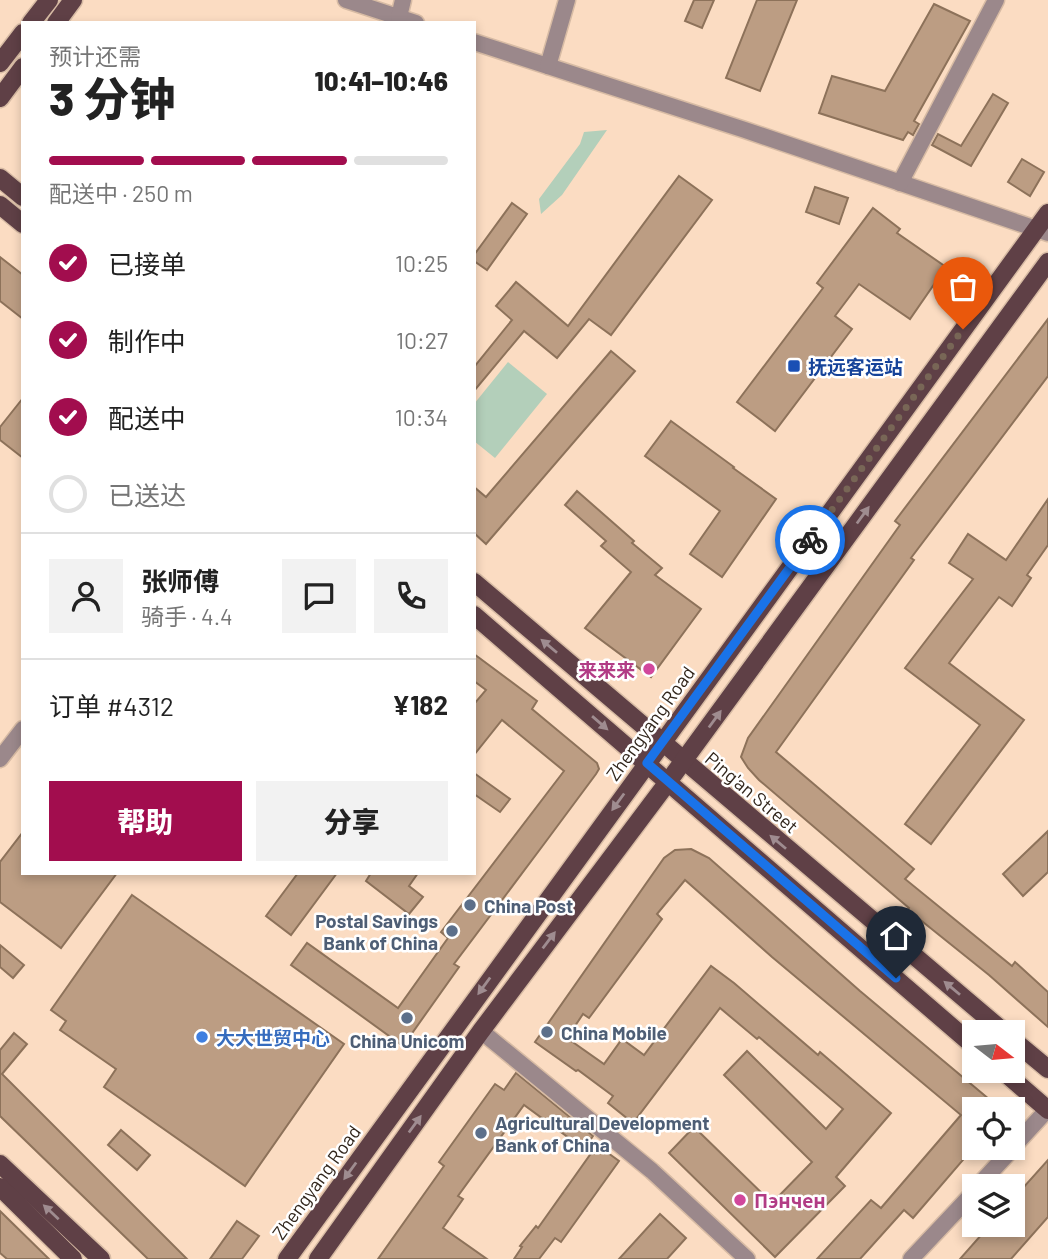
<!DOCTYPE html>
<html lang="zh">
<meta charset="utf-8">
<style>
:root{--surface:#fff;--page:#f2f2f2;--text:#222;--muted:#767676;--line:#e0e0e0;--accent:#a20d4e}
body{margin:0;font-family:Barlow,"Noto Sans SC",sans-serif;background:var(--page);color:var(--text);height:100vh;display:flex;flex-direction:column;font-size:26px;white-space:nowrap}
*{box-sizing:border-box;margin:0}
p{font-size:23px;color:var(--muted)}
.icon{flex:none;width:38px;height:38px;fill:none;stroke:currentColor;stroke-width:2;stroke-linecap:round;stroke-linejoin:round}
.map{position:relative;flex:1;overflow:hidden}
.details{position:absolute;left:21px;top:21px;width:455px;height:854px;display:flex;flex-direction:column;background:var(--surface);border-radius:0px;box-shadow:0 4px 10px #0003}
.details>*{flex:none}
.needle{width:46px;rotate:106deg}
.buttons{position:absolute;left:962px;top:1020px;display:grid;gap:14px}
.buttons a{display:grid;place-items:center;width:63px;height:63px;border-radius:0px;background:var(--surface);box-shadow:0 4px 10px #0003;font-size:35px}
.pin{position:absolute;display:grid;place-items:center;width:60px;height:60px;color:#fff;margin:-72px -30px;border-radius:50% 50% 50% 0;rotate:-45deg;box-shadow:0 0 7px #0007}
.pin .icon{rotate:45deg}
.courier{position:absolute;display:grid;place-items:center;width:70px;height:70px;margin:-35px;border:5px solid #1a73e8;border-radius:50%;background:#fff;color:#222;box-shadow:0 2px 9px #0007}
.head em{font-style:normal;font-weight:800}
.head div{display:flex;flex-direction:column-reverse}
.head{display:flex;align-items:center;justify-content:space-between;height:119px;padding:0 28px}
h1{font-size:46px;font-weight:800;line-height:52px}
.bar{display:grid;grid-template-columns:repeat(4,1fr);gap:10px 7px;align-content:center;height:84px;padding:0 28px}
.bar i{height:9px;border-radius:5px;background:var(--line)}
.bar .active{background:var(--accent)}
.bar p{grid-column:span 4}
.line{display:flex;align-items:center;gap:18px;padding:0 28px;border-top:2px solid var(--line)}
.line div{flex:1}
.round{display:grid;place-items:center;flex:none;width:74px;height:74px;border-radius:0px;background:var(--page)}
ol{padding:0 28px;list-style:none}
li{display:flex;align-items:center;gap:21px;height:77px}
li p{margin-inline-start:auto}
li .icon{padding:7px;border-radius:50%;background:var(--accent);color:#fff;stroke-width:4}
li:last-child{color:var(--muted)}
li i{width:38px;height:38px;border:4px solid var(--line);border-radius:50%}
.action{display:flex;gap:14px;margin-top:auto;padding:14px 28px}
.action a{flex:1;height:80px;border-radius:0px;background:var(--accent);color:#fff;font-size:28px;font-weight:800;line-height:80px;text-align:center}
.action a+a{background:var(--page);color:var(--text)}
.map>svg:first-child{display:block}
</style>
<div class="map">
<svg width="1048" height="1259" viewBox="0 0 1048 1259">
<rect width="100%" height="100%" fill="#fbdcc2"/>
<g fill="#b3cfba">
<path d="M607,130L562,195L541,214L539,199L580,144L584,132Z"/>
<path d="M508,362L547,394L495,458L474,441V404Z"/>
</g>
<g fill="#bc9d83" stroke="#8d725a" stroke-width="2">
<path d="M694,0H714L702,28L685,21Z"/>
<path d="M757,0H797L760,91L726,78Z"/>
<path d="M934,4L970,21L914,121L919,124L913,135L908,132L903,140L819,113L832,76L885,91Z"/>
<path d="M993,94L1008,103L971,166L932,145L938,134L961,146Z"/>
<path d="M1022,159L1044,172L1030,196L1008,182Z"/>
<path d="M679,176L712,200L611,335L589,319L557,358L524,331L474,391V367L512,320L496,306L516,282L568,326Z"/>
<path d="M815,187L848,198L839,224L806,212Z"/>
<path d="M512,203L527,214L487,270L474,261V255Z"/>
<path d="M873,208L900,229L897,233L946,267L910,319L859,284L835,316L852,329L775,431L737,402L823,288L817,283Z"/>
<path d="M0,257L23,275V319L0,301Z"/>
<path d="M1048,319V376L911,558L914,560L776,752L914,869L905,879L1012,966L1015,962L1048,992V1027L989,975L908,910L909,908L759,780L748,768L741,757L748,738L900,525L895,521Z"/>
<path d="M611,351L635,371L486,544L474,533V487L486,497Z"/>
<path d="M23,398V458L0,440V427Z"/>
<path d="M671,421L734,467L733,468L776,499L722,577L690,554L720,511L645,456Z"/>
<path d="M577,491L634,541L632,543L662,568L655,575L701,609L651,677L585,628L631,572L601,546L606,541L565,505Z"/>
<path d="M1048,499V545L1027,575L1031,578L1012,606L999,597L949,663L1024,720L931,844L905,824L980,725L905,668L973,579L949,563L968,534L1006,560Z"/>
<path d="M474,654L537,701L532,709L597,763L599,769L596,774L544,844L454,964L459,967L403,1046L291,965L307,943L398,1008L448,938L441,932L564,771L502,720L474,755V704L486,690L474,681Z"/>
<path d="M474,773L510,799L500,812L474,794Z"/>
<path d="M1048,831V872L1023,896L1003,874Z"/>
<path d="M23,832V873H117L61,948L0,902V862Z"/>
<path d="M691,849L709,858L860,991L1002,1110H975V1146L913,1218L904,1210L860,1259H817L871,1200L881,1208L961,1115L772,957L685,880L657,914L662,919L589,1018L583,1014L567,1038L604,1064L622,1039L644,1055L711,966L734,983L818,1055L820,1052L891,1113L836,1177L845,1186L775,1257L669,1153L694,1127L772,1203L812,1162L724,1075L747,1051L826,1129L843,1109L759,1037L757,1039L720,1008L633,1123L608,1103L613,1096L578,1070L576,1071L535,1042L664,858L675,850Z"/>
<path d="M298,873H337L291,935L266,916Z"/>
<path d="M371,873H418L409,886L423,897L409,914L366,881Z"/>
<path d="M132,895L344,1044L245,1186L104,1087L116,1069L60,1030L66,1021L51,1010Z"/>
<path d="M0,945L24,965L13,978L0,967Z"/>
<path d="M14,1033L27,1044L2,1074L187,1259H148L0,1116V1050Z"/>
<path d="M516,1073L593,1136L584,1149L524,1105L458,1196L463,1199L443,1228L487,1259H378L444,1166L439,1162L495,1084L504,1090Z"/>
<path d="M121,1130L150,1155L137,1170L108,1145Z"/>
<path d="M597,1145L619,1161L561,1242L555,1238L539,1259H514L522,1247L520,1246L536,1226L538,1228Z"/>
<path d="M1048,1160V1217L1011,1259H960L990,1225H1013V1199Z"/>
<path d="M0,1211L49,1259H7L0,1253Z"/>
<path d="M660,1214L686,1238L667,1259H619Z"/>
<path d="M237,1221L259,1236L242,1259H210Z"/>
</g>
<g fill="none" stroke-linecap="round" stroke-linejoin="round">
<g stroke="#d7bba4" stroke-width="19">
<g id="minor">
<path d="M346,0L416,23"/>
<path d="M399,17L403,0"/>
<path d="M474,42L745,130L1048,233"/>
<path d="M548,66L567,0"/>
<path d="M900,183L996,0"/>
<path d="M0,759L23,729"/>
<path d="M481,1031L652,1171L747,1259"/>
<path d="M1013,1147L1048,1109"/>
<path d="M978,1186L1013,1148"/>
<path d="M911,1259L975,1191"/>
</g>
</g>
<g stroke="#d7bba4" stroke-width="21">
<g id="major">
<path d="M31,23L49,0"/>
<path d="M56,23L73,0"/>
<path d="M0,63L23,33"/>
<path d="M0,98L23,67"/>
<path d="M0,178L23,197"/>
<path d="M0,205L23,224"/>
<path d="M474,582L1004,1032"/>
<path d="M474,615L975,1047"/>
<path d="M1013,1040L1048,1069"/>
<path d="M1003,1071L1048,1110"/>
<path d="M0,1164L101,1259"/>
<path d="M0,1187L73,1259"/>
<path d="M287,1259L1048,213"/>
<path d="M318,1259L481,1031L668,782L1048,262"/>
</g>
</g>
<use href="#minor" stroke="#9b888b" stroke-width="16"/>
<use href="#major" stroke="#5f4046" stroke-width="18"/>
</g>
<defs><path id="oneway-solid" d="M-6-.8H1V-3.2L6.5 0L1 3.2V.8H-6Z" transform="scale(1.75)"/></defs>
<g fill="#9f8c90">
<use href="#oneway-solid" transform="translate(863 515) rotate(-54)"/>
<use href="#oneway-solid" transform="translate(549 646) rotate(-140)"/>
<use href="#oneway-solid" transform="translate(715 719) rotate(-54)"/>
<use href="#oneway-solid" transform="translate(600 723) rotate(41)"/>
<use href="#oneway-solid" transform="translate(618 802) rotate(126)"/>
<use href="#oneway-solid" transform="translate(778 842) rotate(-140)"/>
<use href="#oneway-solid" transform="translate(549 940) rotate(-53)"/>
<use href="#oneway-solid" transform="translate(484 986) rotate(126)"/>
<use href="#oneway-solid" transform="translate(952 988) rotate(-140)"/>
<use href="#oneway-solid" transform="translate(415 1124) rotate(-54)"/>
<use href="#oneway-solid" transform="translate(350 1171) rotate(126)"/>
<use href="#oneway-solid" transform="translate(51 1212) rotate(-137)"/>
</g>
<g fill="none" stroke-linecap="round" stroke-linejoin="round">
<path stroke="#786656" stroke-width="7" stroke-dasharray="0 12.6" d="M810,540L963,329"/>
<path stroke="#1a73e8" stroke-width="9" d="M810,540L647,763L896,978"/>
</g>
<rect fill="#1a4fb4" stroke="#fff" stroke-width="2.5" x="787" y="359" width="14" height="14" rx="3.5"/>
<g fill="#d1479c" stroke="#fff" stroke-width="2.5">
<circle cx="649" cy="669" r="7"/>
<circle cx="740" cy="1200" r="7"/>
</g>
<g fill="#5c6f8a" stroke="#fff" stroke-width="2.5">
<circle cx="470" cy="905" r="7"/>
<circle cx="452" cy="931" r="7"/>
<circle cx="407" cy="1018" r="7"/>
<circle cx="547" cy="1032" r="7"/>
<circle cx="481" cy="1133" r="7"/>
</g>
<circle fill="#3f7fe0" stroke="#fff" stroke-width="2.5" cx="202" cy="1037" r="7"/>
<g text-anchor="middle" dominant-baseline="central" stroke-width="5" stroke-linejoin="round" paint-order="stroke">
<g font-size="19" font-weight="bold" fill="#164399" stroke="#fff" text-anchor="start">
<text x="808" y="366">抚远客运站</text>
</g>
<g font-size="19" font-weight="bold" fill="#b23c85" stroke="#fff" text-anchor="end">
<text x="635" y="669">来来来</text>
<text x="754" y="1200" text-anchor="start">Пэнчен</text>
</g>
<g font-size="19" fill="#31261c" stroke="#fff">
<text transform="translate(650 723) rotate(-54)">Zhengyang Road</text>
<text transform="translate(752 792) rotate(40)">Ping'an Street</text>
<text transform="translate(316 1182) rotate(-54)">Zhengyang Road</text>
</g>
<g font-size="19" font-weight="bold" fill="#4e5e75" stroke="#fff" text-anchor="start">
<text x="484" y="905">China Post</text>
<text x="438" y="920" text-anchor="end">Postal Savings<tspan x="438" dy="22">Bank of China</tspan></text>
<text x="561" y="1032">China Mobile</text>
<text x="407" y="1040" text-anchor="middle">China Unicom</text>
<text x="495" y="1122">Agricultural Development<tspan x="495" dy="22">Bank of China</tspan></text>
</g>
<g font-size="19" font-weight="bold" fill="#366cbe" stroke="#fff" text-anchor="start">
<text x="216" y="1037">大大世贸中心</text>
</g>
</g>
</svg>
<div class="buttons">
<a><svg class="needle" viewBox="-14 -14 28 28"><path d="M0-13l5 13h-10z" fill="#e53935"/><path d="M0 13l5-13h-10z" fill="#767676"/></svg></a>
<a><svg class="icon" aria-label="locate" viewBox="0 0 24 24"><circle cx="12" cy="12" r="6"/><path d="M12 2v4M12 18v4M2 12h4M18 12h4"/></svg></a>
<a><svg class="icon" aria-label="layers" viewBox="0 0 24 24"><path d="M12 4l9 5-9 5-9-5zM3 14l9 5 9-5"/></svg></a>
</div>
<div class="pin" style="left:963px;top:329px;background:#ea580c"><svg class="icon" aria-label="bag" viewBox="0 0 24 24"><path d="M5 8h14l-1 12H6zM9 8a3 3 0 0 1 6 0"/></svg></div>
<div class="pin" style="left:896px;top:978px;background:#1f2937"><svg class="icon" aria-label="home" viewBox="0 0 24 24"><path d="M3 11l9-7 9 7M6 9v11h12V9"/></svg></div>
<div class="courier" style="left:810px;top:540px"><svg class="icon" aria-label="bike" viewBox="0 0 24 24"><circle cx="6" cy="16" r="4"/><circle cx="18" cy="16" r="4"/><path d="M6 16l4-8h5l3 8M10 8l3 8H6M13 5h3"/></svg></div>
<section class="details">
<div class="head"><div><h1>3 分钟</h1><p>预计还需</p></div><em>10:41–10:46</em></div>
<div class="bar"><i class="active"></i><i class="active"></i><i class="active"></i><i></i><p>配送中 · 250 m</p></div>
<ol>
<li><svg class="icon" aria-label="check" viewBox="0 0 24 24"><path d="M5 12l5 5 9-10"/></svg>已接单<p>10:25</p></li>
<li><svg class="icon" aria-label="check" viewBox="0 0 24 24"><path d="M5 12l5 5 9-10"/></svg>制作中<p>10:27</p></li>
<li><svg class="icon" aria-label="check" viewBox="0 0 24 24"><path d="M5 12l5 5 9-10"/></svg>配送中<p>10:34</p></li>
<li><i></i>已送达</li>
</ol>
<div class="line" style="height:126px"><a class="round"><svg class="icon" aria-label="person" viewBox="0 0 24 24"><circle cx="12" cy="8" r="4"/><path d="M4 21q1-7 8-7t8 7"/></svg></a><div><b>张师傅</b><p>骑手 · 4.4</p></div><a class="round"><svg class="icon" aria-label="chat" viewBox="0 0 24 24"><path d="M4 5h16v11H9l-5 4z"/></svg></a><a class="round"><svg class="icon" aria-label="phone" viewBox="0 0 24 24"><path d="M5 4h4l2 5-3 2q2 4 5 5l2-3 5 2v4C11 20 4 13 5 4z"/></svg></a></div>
<div class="line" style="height:91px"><div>订单 #4312</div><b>¥182</b></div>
<div class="action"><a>帮助</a><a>分享</a></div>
</section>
</div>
